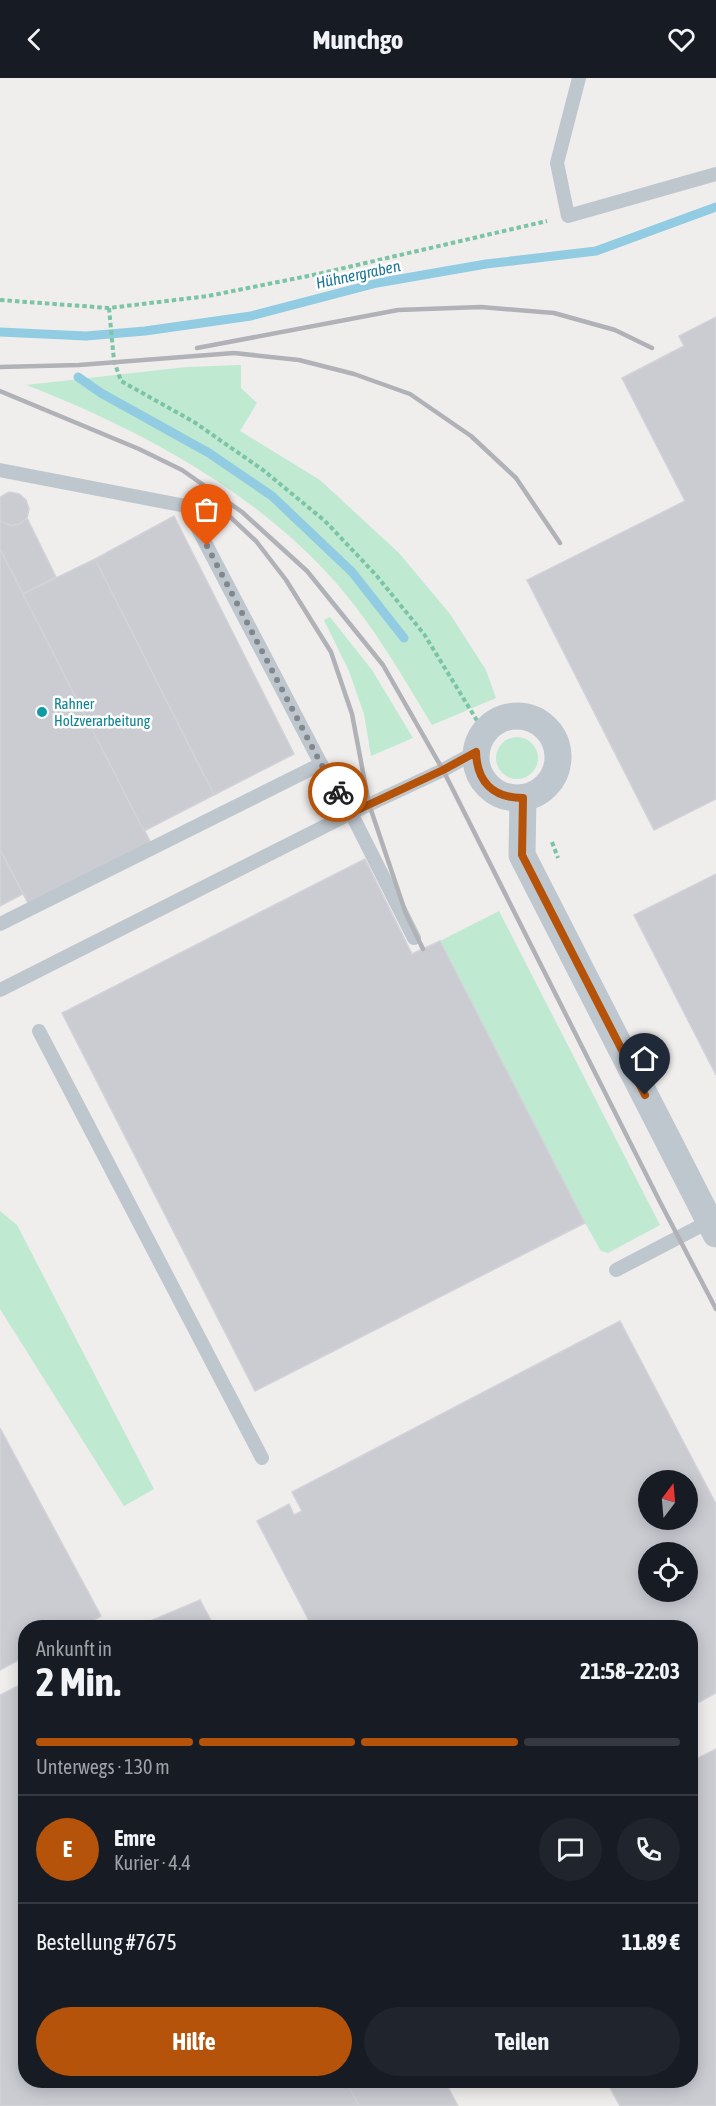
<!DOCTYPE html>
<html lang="de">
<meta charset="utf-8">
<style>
:root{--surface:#171b24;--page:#20242c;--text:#f1f3f6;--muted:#9ea1a6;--line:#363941;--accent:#b45309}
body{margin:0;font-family:"Asap Condensed",sans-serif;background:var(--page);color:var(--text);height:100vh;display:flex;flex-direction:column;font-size:22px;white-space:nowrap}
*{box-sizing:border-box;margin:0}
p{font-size:20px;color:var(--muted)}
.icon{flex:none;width:33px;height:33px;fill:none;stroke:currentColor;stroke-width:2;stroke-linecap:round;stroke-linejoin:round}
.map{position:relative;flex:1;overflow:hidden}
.panel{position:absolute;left:18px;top:1542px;width:680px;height:468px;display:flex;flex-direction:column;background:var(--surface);border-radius:24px;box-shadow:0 3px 15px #0003}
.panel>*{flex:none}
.needle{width:39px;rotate:16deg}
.tools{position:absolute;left:638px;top:1392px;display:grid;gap:12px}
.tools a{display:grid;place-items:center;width:60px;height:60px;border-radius:50%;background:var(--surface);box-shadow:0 3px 15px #0003;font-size:30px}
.pin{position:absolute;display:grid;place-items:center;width:51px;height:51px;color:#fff;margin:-62px -26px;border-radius:50% 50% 50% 0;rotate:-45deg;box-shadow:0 0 6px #0007}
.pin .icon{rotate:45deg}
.courier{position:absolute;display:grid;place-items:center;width:60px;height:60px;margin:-30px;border:4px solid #b45309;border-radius:50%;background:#fff;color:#222;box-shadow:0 2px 8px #0007}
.overview em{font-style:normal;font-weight:700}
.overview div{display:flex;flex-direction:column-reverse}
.overview{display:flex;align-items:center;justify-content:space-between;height:102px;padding:0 18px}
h1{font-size:39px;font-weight:700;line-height:45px}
.bar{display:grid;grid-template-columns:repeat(4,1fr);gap:9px 6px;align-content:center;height:72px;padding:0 18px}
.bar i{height:8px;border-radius:4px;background:var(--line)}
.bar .active{background:var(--accent)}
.bar p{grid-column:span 4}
.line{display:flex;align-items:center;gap:15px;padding:0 18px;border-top:2px solid var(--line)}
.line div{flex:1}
.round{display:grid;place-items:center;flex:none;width:63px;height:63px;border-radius:32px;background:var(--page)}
.primary-button{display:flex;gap:12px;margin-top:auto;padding:12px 18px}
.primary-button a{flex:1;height:69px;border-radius:36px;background:var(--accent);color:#fff;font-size:24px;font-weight:700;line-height:69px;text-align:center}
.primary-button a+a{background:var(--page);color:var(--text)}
header{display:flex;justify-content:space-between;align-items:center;height:78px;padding:0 18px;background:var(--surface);font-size:27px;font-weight:700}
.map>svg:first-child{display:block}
</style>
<header><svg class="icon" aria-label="back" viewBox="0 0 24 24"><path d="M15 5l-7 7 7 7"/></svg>Munchgo<svg class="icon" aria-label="heart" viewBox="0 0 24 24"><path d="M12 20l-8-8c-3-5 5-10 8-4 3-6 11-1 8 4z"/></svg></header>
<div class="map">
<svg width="716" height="2028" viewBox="0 0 716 2028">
<rect width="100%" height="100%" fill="#f0eded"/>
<g fill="#c0e9d2">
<path d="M241,287V310L257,325L240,353L320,402L399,475L450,536L486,592L496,620L432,647C403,599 375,550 338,507C257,414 140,351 26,307L186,289Z"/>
<path d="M330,539L372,592L413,660L371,678L364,636L349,593L324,542Z"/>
<circle cx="517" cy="680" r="21"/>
<path d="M499,833L660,1147L608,1175L601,1173L585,1145L440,863Z"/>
<path d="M0,1133L17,1147L154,1411L124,1428L0,1231Z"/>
</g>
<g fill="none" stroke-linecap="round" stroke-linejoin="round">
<g stroke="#91cce2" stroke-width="9">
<path d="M0,254L86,258L145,253L251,238L377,205L486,186L596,173L716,129"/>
<path d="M78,299L101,315L209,375L272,418L352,494L404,560"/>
</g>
</g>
<g fill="#caccd2" stroke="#d2d3d8" stroke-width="1.5" fill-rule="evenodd">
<path d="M716,239V721L654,752L527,502L685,423L622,300L684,268L679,258Z"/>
<path d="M9,414L19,416L26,422L29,431L27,440L20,446L11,448L0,443V419Z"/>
<path d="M174,438L294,676L214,717L95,481Z"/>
<path d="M27,440L56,499L23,516L0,471V443L11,448L20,446Z"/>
<path d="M0,471L151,765L29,827L0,771Z"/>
<path d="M95,481L214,717L144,753L23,516Z"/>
<path d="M0,771L23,816L0,828Z"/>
<path d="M365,781L412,876L440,863L585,1145L255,1313L62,935Z"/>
<path d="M716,796V997L634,837Z"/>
<path d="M620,1243L716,1426V1615L690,1629V1550H313L257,1443L289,1426L294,1437L302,1433L292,1414ZM648,1402H687V1442H648ZM648,1474H687V1514H648Z"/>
<path d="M0,1350L101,1538L80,1550H26V1578L0,1592Z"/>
<path d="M200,1522L215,1550H134Z"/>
<path d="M26,1604V2002H346L359,2028H0V1617Z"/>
<path d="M716,1671V2028H620L606,2002H690V1684Z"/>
<path d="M346,2002H444L458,2028H359Z"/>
</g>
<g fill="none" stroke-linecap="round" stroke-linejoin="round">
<g stroke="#7bc4a5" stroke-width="4" stroke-dasharray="4.5 3" stroke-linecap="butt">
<path d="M0,222L109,230L208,218L318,196L547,143"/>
<path d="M109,230L114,283L121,303L194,344L263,392L325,443L376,497L424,556L484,654"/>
<path d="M552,764L558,780"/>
</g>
<g stroke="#bfc7ce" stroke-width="14">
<path d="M579,0L557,85L568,138L716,96"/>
<path d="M0,392L186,428L321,686L351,735L443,692L476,674"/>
<path d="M0,846L321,686"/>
<path d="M0,912L351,735L414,860"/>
<path d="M39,953L262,1380"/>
<path d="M616,1192L710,1143"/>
</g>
<g stroke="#bfc7ce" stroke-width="27">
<circle cx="517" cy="679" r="41"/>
<path d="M523,720L522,777L716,1156"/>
</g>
<g stroke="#b0b2b7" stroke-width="4.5">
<path d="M197,270L398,232L481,229L554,235L615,252L652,270"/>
<path d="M0,289L79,287L234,275L299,282L354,296L410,316L471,358L516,400L560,465"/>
<path d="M0,313L139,371L182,392L242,434L307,493L383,587L443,692L660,1124L716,1231"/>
<path d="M212,422L256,463L286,502L331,574L352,636L369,726L406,836L423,871"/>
</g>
</g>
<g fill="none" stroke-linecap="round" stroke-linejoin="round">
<path stroke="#82868d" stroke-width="6" stroke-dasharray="0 10.8" d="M207,468L321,686L338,714"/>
<path stroke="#b45309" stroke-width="8" d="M338,714L351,735L443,692L476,674C477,704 493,720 523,720L522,777L645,1017"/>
</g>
<circle fill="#0f9aa8" stroke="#fff" stroke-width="2" cx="42" cy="634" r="6"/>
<g text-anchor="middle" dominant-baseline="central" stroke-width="5" stroke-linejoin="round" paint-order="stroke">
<g font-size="15" fill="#0d838f" stroke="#fff" text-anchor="start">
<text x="54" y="625">Rahner<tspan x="54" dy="17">Holzverarbeitung</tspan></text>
</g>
<g font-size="16" font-style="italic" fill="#1b7698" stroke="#fff">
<text transform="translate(358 196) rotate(-12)">Hühnergraben</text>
</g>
</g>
</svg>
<div class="tools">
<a><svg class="needle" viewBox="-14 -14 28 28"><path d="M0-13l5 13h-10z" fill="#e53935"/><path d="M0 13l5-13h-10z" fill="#9ea1a6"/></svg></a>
<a><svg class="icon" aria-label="locate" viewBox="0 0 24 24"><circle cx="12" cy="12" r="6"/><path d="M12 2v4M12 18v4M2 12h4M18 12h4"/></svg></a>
</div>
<div class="pin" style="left:207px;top:468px;background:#ea580c"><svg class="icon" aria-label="bag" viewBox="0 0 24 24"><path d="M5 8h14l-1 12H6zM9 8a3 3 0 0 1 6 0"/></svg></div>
<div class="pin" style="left:645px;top:1017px;background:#1f2937"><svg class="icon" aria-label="home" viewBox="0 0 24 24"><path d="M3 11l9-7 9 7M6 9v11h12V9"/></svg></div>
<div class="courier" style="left:338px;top:714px"><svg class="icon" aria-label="bike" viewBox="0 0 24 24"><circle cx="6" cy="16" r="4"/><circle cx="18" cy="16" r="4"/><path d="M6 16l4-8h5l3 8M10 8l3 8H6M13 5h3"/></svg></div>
<section class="panel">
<div class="overview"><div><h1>2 Min.</h1><p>Ankunft in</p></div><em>21:58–22:03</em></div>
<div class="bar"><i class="active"></i><i class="active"></i><i class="active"></i><i></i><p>Unterwegs · 130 m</p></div>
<div class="line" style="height:108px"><b class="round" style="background:var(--accent);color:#fff">E</b><div><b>Emre</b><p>Kurier · 4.4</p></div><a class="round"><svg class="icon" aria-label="chat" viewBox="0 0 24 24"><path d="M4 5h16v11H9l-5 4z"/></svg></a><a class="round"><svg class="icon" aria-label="phone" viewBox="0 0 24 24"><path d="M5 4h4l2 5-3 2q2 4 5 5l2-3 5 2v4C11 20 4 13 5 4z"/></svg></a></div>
<div class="line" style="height:78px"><div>Bestellung #7675</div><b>11.89 €</b></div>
<div class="primary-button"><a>Hilfe</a><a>Teilen</a></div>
</section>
</div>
